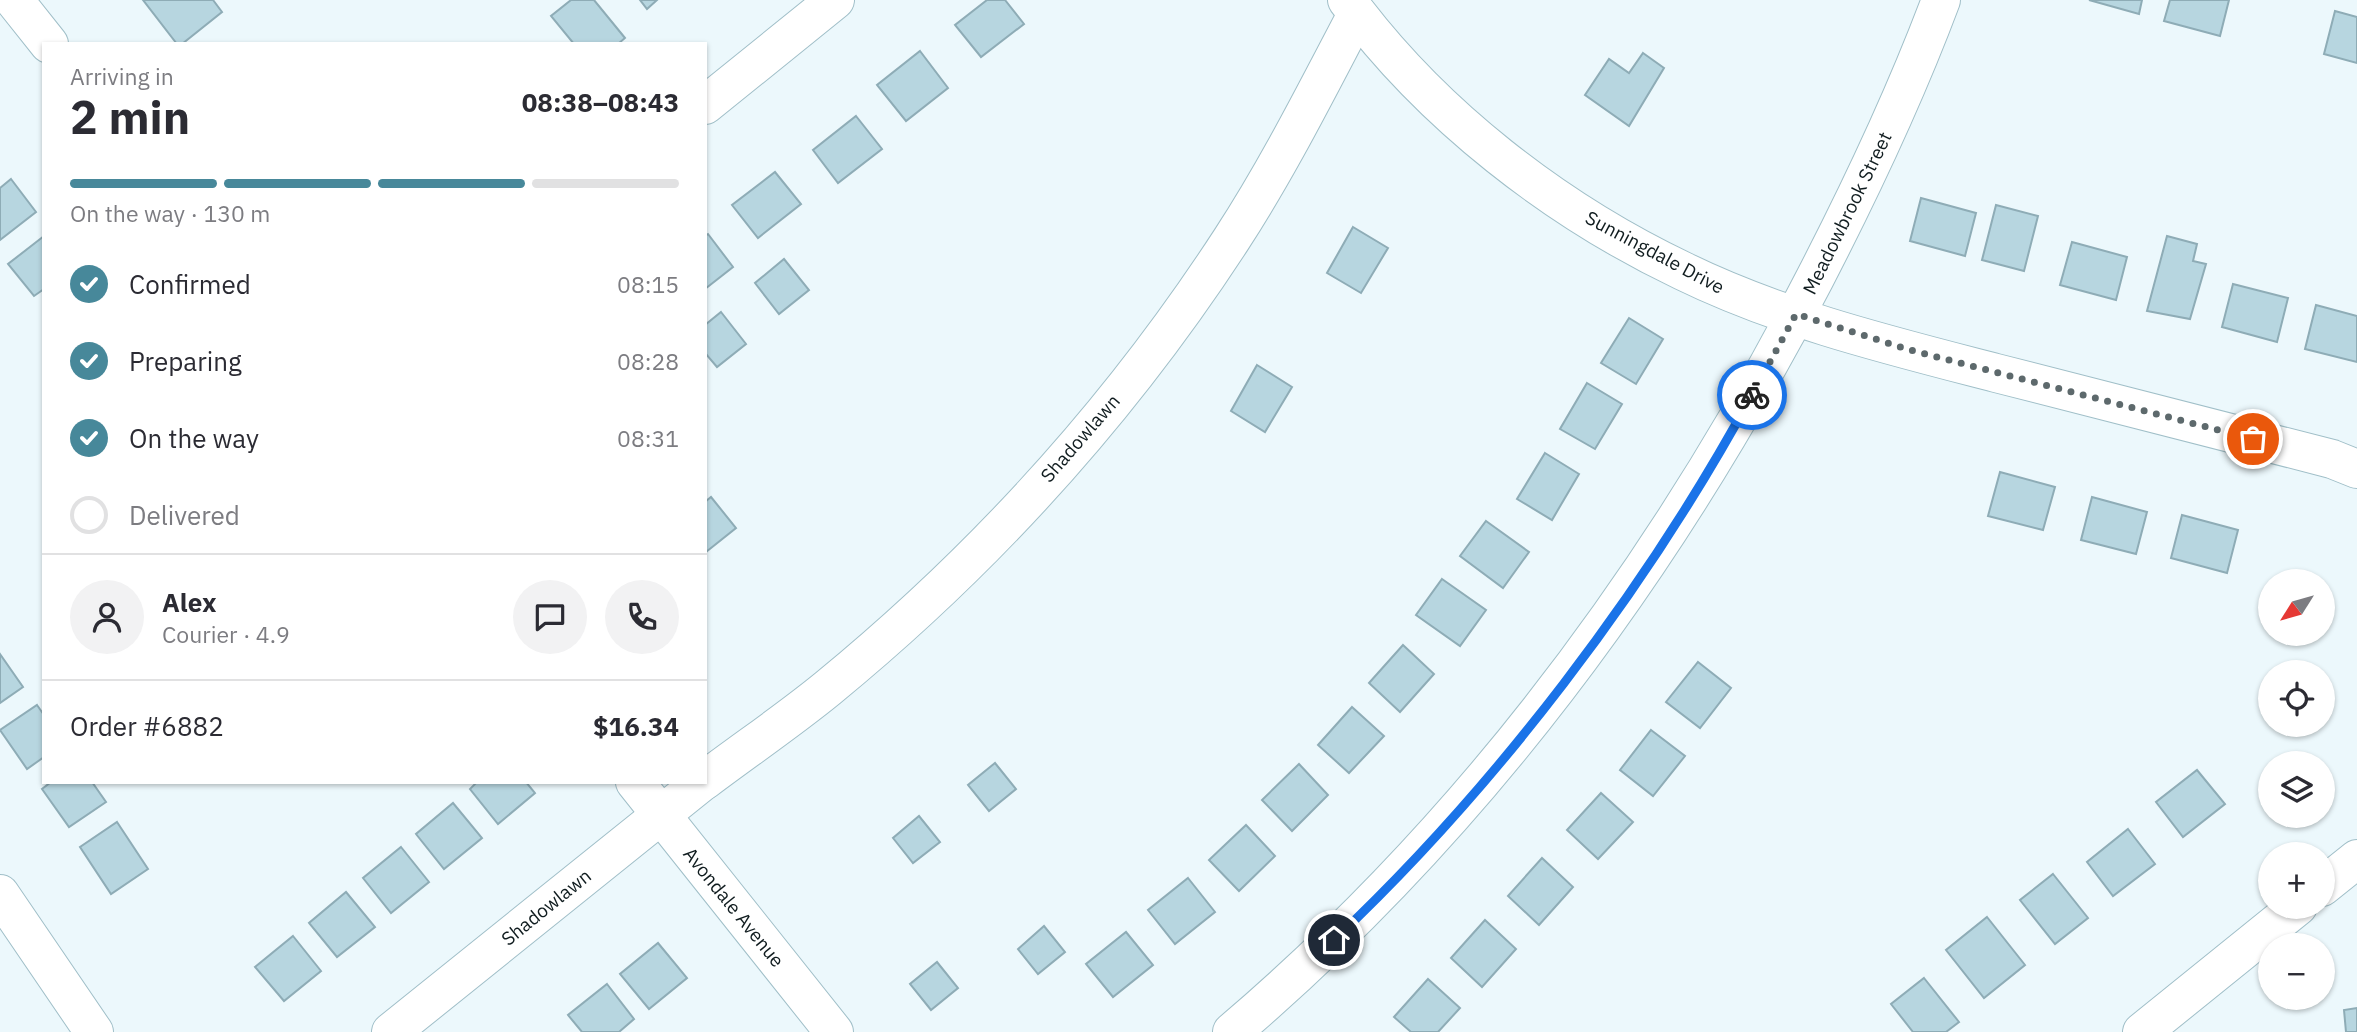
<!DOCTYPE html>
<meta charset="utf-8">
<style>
:root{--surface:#fff;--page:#f2f2f3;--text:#2b2b33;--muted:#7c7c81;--line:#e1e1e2;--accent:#47889a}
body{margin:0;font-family:"IBM Plex Sans",sans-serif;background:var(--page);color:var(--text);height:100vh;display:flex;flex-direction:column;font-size:26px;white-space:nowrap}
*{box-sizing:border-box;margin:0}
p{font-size:23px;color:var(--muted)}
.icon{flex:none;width:38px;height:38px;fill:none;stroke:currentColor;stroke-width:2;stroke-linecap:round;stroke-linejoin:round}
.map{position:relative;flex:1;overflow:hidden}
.drawer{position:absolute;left:42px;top:42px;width:665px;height:742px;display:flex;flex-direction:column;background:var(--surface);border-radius:0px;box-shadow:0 2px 5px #0004}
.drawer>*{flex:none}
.needle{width:46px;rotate:233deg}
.controls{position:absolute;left:2258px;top:569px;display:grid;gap:14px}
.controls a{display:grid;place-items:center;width:77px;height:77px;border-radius:50%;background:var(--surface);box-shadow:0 2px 5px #0004;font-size:35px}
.pin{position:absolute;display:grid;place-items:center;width:60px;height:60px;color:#fff;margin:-30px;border:4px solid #fff;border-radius:50%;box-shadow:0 2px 7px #0007}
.courier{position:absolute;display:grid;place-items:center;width:70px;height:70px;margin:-35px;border:5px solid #1a73e8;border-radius:50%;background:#fff;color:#222;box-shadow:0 2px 9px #0007}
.headline em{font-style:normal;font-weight:800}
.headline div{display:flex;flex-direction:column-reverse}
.headline{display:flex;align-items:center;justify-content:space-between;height:119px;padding:0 28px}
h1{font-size:46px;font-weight:800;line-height:52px}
.bar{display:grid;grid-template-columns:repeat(4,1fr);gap:10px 7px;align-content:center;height:84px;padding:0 28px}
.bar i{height:9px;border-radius:5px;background:var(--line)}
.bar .current{background:var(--accent)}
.bar p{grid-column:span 4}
.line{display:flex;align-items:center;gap:18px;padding:0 28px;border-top:2px solid var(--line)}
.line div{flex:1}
.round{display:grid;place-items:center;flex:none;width:74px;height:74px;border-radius:37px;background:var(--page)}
ol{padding:0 28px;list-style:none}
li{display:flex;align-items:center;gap:21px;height:77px}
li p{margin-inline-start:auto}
li .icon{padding:7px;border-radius:50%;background:var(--accent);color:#fff;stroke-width:4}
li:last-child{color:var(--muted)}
li i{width:38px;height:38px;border:4px solid var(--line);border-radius:50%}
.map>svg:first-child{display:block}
</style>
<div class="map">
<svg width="2357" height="1032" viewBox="0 0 2357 1032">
<rect width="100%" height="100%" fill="#ecf8fc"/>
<g fill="#b7d6e0" stroke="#8eacb6" stroke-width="2">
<path d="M143,0H213L222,12L182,44H177Z"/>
<path d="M571,0H594L625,38L618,44H574L551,16Z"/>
<path d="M640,0H657L647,9Z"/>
<path d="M987,0H1005L1024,24L981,57L955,25Z"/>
<path d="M2089,0H2142L2139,14Z"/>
<path d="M2170,0H2229L2220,36L2164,21Z"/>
<path d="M2335,11L2357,17V63L2324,54Z"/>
<path d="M920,51L948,88L906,121L877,85Z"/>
<path d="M1643,53L1664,68L1629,126L1585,95L1609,59L1629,73Z"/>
<path d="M856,116L882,149L838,183L813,150Z"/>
<path d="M775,172L801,204L758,238L732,205Z"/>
<path d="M11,179L36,212L0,240V188Z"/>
<path d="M1921,198L1976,213L1965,256L1910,241Z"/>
<path d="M1996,205L2038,216L2024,271L1982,260Z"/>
<path d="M1353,227L1388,248L1361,293L1327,273Z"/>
<path d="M708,234L733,267L705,289V236Z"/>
<path d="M44,236V289L34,296L8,264Z"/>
<path d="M2167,236L2197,244L2193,261L2206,264L2190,319L2147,311Z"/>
<path d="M2072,242L2127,257L2116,300L2060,285Z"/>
<path d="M784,259L809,290L779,314L755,283Z"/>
<path d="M2233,284L2288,298L2277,342L2222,327Z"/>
<path d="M2316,305L2357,316V362L2305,349Z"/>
<path d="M721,312L746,344L717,367L705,353V325Z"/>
<path d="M1629,318L1663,339L1636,384L1601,363Z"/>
<path d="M1257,365L1292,387L1265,432L1231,411Z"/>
<path d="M1587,383L1622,404L1595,449L1560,429Z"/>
<path d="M1545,453L1579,474L1552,520L1517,499Z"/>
<path d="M2000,472L2055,487L2043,530L1988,516Z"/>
<path d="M711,497L736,528L706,552L705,502Z"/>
<path d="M2092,497L2147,512L2136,554L2081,540Z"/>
<path d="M2182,515L2238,530L2227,573L2171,558Z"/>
<path d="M1486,521L1529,552L1503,588L1460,556Z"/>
<path d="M1442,579L1486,610L1460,646L1416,615Z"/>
<path d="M1403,645L1434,674L1400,712L1369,683Z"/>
<path d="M0,654L23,687L0,703Z"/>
<path d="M1698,662L1731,688L1700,728L1666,702Z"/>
<path d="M37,705L44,715V757L27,769L0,730Z"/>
<path d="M1352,707L1384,736L1349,773L1318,745Z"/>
<path d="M1651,730L1685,756L1653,796L1620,770Z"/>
<path d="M995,763L1016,789L989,811L968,785Z"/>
<path d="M1299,764L1328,795L1292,831L1262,800Z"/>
<path d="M2197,770L2225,804L2183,837L2156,802Z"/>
<path d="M51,782H92L106,802L69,827L42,789Z"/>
<path d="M477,782H526L535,793L498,824L470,789Z"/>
<path d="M1601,793L1633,822L1598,859L1567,830Z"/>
<path d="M453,803L482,838L444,869L416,834Z"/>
<path d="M919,816L940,842L913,863L893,838Z"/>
<path d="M117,822L148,869L111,894L80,847Z"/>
<path d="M1246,825L1275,856L1239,891L1209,860Z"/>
<path d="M2128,829L2155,864L2113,896L2087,862Z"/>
<path d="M401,847L429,882L391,913L363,878Z"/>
<path d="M1542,858L1573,887L1539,925L1508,896Z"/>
<path d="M2053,874L2088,918L2055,944L2020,900Z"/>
<path d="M1188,878L1215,912L1175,944L1148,910Z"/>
<path d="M346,892L375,927L337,957L309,923Z"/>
<path d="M1987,917L2025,965L1984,998L1946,950Z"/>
<path d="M1485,920L1516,949L1482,987L1451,958Z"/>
<path d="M1044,926L1065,952L1038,974L1018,949Z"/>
<path d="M1126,932L1153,965L1113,997L1086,964Z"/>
<path d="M293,936L321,971L284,1001L255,967Z"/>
<path d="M658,943L687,978L649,1009L620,974Z"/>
<path d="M937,962L958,988L931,1010L910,984Z"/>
<path d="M1924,978L1959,1022L1946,1032H1913L1891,1004Z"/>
<path d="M1428,979L1460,1008L1438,1032H1411L1394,1017Z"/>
<path d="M607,984L634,1019L619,1032H582L568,1015Z"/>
<path d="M2357,1008V1032H2346L2344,1010Z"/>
</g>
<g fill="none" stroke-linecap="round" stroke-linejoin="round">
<g stroke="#a0bfc8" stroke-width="40">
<g id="minor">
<path d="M1347,0C1432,115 1555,210 1683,271C1781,319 1892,346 1996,373C2108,401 2220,430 2332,459L2357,469"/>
<path d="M705,105L835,0"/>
<path d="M705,780C746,749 789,720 828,688C984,560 1121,409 1231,240C1278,168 1317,90 1357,14"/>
<path d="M2322,887L2357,859"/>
<path d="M0,894L94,1032"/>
<path d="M391,1032L702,782"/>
<path d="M1232,1032C1477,823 1668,563 1815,278C1862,187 1905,96 1941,0"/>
<path d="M2142,1032L2298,906"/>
</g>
</g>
<g stroke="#a0bfc8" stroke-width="40">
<g id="tertiary">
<path d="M14,0L49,44"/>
<path d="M635,782L834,1032"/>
</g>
</g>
<use href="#minor" stroke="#fff" stroke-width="38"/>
<use href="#tertiary" stroke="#fff" stroke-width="38"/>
</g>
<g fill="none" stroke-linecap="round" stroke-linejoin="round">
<path stroke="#5d696c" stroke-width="7" stroke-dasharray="0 12.6" d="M1752,395L1796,314L1910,350L2253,439"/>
<path stroke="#1a73e8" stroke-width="9" d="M1334,940C1495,788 1646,590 1752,395"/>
</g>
<g text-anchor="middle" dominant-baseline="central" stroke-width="6" stroke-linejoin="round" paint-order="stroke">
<g font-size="19" fill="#101c1f" stroke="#fff">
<text transform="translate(1847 213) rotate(-64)">Meadowbrook Street</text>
<text transform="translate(1655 252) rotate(28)">Sunningdale Drive</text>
<text transform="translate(1080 438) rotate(-49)">Shadowlawn</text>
<text transform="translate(546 907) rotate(-39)">Shadowlawn</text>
<text transform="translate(734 907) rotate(51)">Avondale Avenue</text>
</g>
</g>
</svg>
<div class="controls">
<a><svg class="needle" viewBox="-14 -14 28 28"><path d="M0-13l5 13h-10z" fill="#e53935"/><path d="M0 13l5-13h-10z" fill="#7c7c81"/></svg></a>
<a><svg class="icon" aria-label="locate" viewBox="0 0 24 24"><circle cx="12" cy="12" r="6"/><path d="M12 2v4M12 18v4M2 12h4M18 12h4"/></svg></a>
<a><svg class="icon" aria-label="layers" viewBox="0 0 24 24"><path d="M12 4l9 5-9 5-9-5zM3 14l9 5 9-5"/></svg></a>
<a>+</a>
<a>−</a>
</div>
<div class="pin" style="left:2253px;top:439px;background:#ea580c"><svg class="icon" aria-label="bag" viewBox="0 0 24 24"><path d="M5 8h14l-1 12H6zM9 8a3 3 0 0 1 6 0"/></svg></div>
<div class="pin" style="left:1334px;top:940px;background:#1f2937"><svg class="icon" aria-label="home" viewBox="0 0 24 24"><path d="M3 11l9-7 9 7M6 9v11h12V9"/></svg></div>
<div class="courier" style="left:1752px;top:395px"><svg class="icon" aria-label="bike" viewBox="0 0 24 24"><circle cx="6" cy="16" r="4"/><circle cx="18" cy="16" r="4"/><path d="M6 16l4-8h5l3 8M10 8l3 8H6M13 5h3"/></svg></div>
<section class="drawer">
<div class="headline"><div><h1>2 min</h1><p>Arriving in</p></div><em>08:38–08:43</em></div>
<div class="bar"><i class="current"></i><i class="current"></i><i class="current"></i><i></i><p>On the way · 130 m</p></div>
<ol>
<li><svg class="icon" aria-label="check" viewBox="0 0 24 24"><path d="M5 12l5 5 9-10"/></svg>Confirmed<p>08:15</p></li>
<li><svg class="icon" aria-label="check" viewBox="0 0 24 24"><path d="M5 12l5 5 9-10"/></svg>Preparing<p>08:28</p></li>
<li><svg class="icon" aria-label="check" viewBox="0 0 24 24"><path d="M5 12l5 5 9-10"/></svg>On the way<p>08:31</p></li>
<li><i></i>Delivered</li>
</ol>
<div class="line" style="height:126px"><a class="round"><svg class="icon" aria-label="person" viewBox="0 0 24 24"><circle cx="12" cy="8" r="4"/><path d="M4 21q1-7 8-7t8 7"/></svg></a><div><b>Alex</b><p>Courier · 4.9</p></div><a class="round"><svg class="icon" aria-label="chat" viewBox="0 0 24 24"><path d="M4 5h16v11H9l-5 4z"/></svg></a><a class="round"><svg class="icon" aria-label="phone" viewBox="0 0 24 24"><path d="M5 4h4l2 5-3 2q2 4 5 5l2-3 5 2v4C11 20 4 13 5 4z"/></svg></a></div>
<div class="line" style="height:91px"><div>Order #6882</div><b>$16.34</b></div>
</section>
</div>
